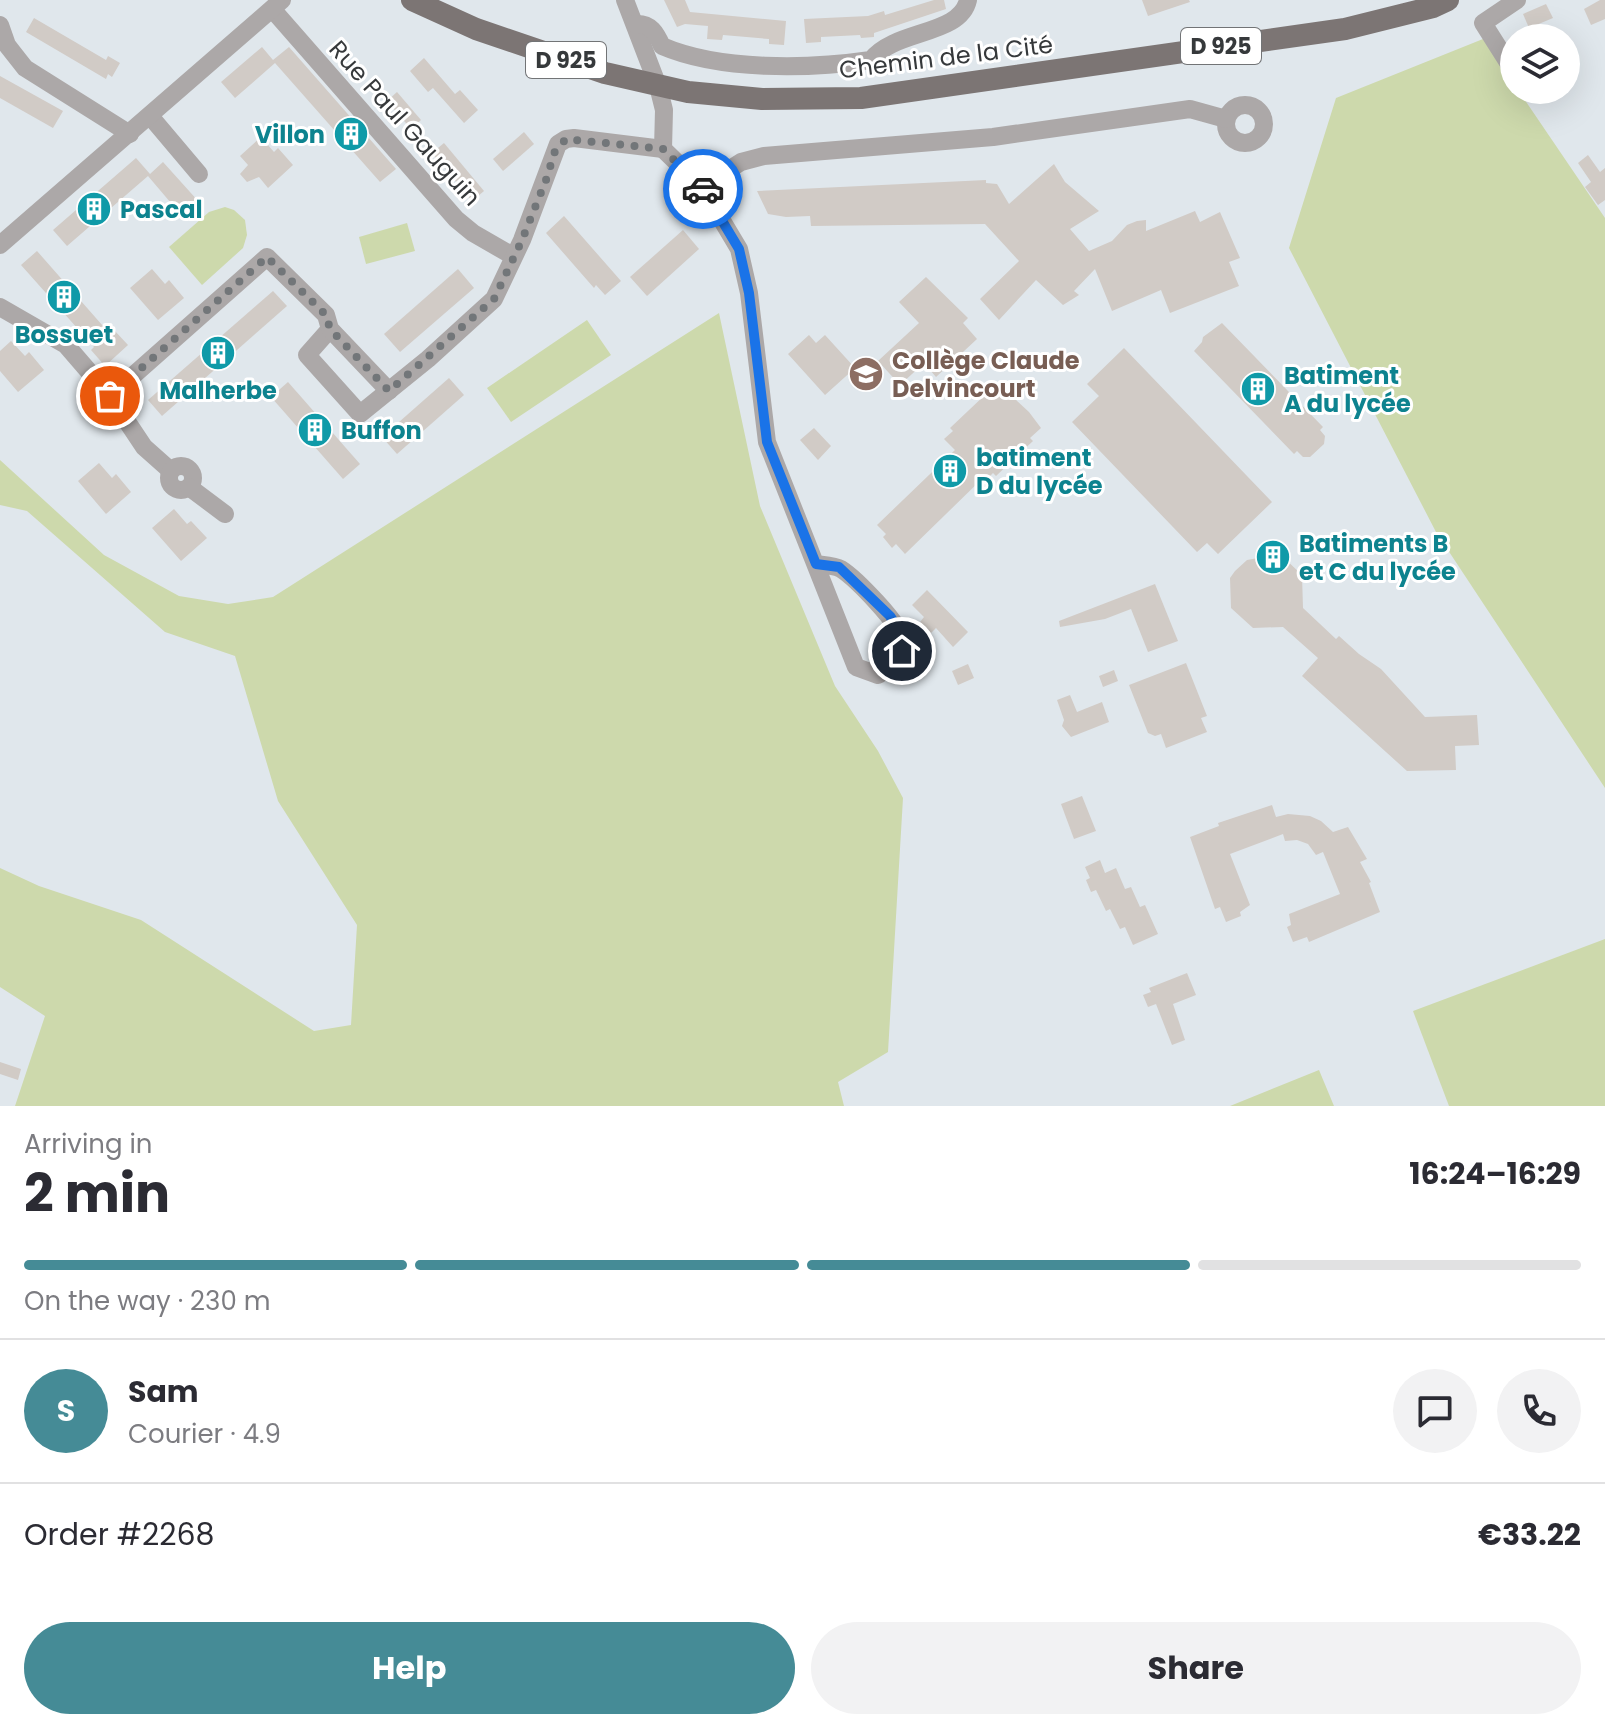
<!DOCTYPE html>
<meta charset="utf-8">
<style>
:root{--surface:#fff;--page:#f2f2f3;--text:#2b2b33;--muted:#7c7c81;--line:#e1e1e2;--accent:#458b96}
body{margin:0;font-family:Poppins,sans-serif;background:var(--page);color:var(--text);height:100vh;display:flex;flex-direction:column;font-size:30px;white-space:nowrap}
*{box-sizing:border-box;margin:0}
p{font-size:26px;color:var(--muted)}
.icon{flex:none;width:44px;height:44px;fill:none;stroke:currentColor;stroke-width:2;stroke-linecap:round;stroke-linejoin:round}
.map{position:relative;height:1106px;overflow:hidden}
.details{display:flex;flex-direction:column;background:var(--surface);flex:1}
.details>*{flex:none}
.tools{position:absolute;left:1500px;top:24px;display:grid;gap:16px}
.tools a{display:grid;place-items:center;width:80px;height:80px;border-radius:50%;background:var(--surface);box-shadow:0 8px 32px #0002;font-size:40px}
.pin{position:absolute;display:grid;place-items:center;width:68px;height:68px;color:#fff;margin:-34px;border:4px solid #fff;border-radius:50%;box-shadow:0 2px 8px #0007}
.courier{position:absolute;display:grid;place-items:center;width:80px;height:80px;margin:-40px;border:6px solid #1a73e8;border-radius:50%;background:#fff;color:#222;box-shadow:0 2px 10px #0007}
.headline em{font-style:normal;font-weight:700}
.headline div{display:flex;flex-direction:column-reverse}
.headline{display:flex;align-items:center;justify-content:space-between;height:136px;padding:0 24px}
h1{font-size:52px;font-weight:700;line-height:60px}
.bar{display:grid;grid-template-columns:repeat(4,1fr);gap:12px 8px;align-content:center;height:96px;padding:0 24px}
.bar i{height:10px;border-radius:6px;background:var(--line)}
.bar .selected{background:var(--accent)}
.bar p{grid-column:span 4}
.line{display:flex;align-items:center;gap:20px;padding:0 24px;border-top:2px solid var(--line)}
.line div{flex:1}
.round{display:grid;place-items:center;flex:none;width:84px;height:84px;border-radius:42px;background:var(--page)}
.cta{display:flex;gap:16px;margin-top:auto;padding:16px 24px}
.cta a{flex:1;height:92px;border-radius:48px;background:var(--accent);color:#fff;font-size:32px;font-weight:700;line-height:92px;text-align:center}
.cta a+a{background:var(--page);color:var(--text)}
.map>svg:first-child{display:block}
</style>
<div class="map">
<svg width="1605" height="1106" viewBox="0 0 1605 1106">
<rect width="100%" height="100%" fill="#e0e7ec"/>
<g fill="#cdd9ac">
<path d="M1483,39L1514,84V90H1518L1605,218V788L1436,532L1289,248L1336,98Z"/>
<path d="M225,207L234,210L245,220L247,235L243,248L202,285L169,247L209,212Z"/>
<path d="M407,223L415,251L366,264L359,237Z"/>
<path d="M719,313L760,506L835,686L878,751L903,798L888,1052L838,1082L844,1106H15L45,1016L0,987V868L39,886L141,920L314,1031L351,1025L357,925L278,801L235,656L165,632L27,511L0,505V460L104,555L179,596L228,604L273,597Z"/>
<path d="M587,320L611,355L511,422L487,388Z"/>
<path d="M1605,939V1106H1449L1413,1011Z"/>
<path d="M1319,1070L1334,1106H1230Z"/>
</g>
<g fill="#d1cbc6">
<path d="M664,0H685L690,12L786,21L784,45L769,44V39L723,35L722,40L707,39L708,26L685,24L677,27Z"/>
<path d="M934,0H944L946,9L874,33V37L861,38L860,35L821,37V42L806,43L804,19L868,16L884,11L885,15Z"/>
<path d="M1142,0H1189L1190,2L1148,16Z"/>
<path d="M1600,0H1605V19L1591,25L1584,9Z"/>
<path d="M1546,4L1553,18L1529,28L1523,14Z"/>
<path d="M34,18L106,60L108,56L120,63L112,77L108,74L106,79L26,32Z"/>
<path d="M262,47L273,60L289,47L396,169L380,182L275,63L235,98L221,82Z"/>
<path d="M424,58L455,94L460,90L478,110L464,123L433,88L428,92L410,71Z"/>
<path d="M0,76L63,111L53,128L0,98Z"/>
<path d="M397,92L421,120L411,129L387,101Z"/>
<path d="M524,132L534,144L503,171L493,159Z"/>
<path d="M261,137L274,152L278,148L293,165L268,188L259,177L247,182L240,174L248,165L240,156Z"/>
<path d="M444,143L484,191L472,201L432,153Z"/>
<path d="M1588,155L1600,172L1605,168V200L1598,205L1585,187L1591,182L1578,163Z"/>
<path d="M136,158L150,174L163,162L199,202L182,216L148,176L67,246L53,230Z"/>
<path d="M1054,164L1065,182L1099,211L1070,229L1089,251L1112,241L1127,225L1137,221L1146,220V231L1195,211L1200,222L1220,212L1240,258L1229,262L1239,286L1170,313L1161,290L1112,311L1095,269L1074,291L1079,295L1063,305L1036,280L999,320L980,299L1019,261L985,224L811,226L810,216L786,217L768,214L757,191L986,180V183L997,184L1009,204Z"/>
<path d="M564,216L621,281L605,295L596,285L594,288L546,233Z"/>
<path d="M683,230L699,249L647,296L630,277Z"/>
<path d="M37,251L110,334L114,330L128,345L105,366L91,350L94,347L21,265Z"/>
<path d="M152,269L165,284L169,280L184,298L158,320L130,288Z"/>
<path d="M458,269L474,288L400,352L384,334Z"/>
<path d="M926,277L968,318L963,323L977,339L936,377L924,363L900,385L878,361L919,323L899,302Z"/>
<path d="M273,291L287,306L162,416L148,400Z"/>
<path d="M1222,323L1323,427L1320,430L1325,436L1324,444L1310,457H1303L1297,451L1294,454L1194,351L1202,342L1203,337Z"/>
<path d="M809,335L816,343L825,335L855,368L825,395L788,354Z"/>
<path d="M11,341L25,356L29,352L44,370L18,392L0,371V351Z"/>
<path d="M1124,348L1272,502L1218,554L1207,543L1197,552L1072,422L1099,396L1087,384Z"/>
<path d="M449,378L464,395L397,454L382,437Z"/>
<path d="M288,382L360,464L343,479L271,397Z"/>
<path d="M1000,385L1029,412L1041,428L1030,438L1033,441L996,476L993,473L988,478L986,475L905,554L896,544L892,548L883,537L886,534L877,525L955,450L944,439L953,431L950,428L987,393L989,395Z"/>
<path d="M814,428L831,446L818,460L800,440Z"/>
<path d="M99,463L112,478L116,474L131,492L106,514L78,481Z"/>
<path d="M174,509L187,524L191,521L207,538L181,561L152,528Z"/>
<path d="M1280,554L1302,575L1303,608L1336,639L1339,636L1359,654L1381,669L1425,717L1477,715L1479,745L1455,746L1456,770L1407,771L1302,676L1318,658L1283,627L1253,628L1231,608L1230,578L1235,571L1247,560Z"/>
<path d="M1155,584L1178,641L1148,652L1131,609L1105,619L1060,627L1059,621Z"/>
<path d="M927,590L968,632L953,647L936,628L931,633L920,622L924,617L912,605Z"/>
<path d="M1186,663L1207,716L1201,718L1207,732L1166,748L1161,734L1155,736L1148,733L1129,685Z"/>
<path d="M968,664L974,678L958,685L952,671Z"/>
<path d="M1114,670L1118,681L1103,687L1099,676Z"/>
<path d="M1070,695L1077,712L1102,702L1109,722L1071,737L1062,726L1064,720L1057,700Z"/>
<path d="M1082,796L1096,831L1074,839L1061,804Z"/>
<path d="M1272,805L1276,817L1288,814L1310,816L1321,821L1333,832L1348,827L1367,859L1360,862L1371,882L1369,883L1380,912L1309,942L1307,937L1293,942L1287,927L1291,925L1289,914L1340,894L1323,852L1316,855L1308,844L1297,840L1285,841L1283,834L1230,854L1250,905L1240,912L1241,916L1226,922L1220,907L1215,909L1190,837L1219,826L1218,823Z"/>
<path d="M1100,860L1105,873L1116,868L1125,889L1131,887L1140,907L1145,905L1158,934L1133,945L1125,927L1120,929L1110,909L1106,911L1096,890L1091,892L1086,880L1090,878L1085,867Z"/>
<path d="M1187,973L1196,995L1173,1004L1185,1040L1172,1045L1156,1004L1148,1007L1143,995L1151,992L1149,988Z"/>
<path d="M0,1062L21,1069L18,1080L0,1074Z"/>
</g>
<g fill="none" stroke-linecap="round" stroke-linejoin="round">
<g stroke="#aca8a8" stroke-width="18">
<path d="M625,0L658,86L664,110L663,149L702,187L739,249L749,293L767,442L856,667L878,675C892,666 903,659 903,641C902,625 855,578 841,569C834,565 823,565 816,564"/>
<path d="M273,10L456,219L473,233L513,256"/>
<path d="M635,24C651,23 656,33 662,46C720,71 809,69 871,60C895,29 960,36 968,0"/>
<path d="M0,25L7,45L25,68L130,134"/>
<path d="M1514,72L1483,23L1517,0"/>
<circle cx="1245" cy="124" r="19"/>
<path d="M150,116L199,174"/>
<path d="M702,187L741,162L764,156L993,137L1190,109L1226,119"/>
<path d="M0,245L282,0"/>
<path d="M0,307L66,345L110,396L144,447L171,471"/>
<path d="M330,329L307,355L360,414L428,359L494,299L522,240L558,144L566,139L574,138L663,149"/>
<path d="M110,396L267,257L326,315L330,329L389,391"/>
<circle cx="181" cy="478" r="12"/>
<path d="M189,487L225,514"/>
</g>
<path stroke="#7c7574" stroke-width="22" d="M412,0L476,29L605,73L688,92L762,99L861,98L1345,29L1433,7L1448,0"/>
</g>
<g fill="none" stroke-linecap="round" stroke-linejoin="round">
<path stroke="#727679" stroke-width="8" stroke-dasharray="0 14.4" d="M110,396L267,257L326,315L330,329L389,391L494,299L522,240L546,180L555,151L566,139L663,149L703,189"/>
<path stroke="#1a73e8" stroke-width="10" d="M703,189L739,249L749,293L767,442L816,564L839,567L890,616L903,637L902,651"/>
</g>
<defs>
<g id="building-disc" transform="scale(1.8)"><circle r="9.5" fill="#0f9aa8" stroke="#fff"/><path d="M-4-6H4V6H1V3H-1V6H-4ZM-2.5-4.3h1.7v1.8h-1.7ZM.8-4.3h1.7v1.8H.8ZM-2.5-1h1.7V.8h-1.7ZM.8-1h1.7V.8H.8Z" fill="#fff"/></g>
<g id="school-disc" transform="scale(1.8)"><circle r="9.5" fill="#8d6e63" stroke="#fff"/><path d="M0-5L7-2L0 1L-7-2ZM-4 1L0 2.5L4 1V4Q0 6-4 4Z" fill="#fff"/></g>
</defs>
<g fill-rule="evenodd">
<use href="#building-disc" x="351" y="134"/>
<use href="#building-disc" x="94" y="209"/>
<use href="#building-disc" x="64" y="297"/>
<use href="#building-disc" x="218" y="353"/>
<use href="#school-disc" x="866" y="374"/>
<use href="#building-disc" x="1258" y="389"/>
<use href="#building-disc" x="315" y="430"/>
<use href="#building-disc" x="950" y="471"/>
<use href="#building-disc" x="1273" y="557"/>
</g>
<g text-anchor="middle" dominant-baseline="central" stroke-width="6" stroke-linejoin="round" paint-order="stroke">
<g fill="#fff" stroke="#727476" stroke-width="2">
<rect x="1181" y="28" width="80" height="36" rx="6"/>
<rect x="526" y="42" width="80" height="36" rx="6"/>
</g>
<g font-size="22" font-weight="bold" fill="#36393b">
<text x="1221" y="46">D 925</text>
<text x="566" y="60">D 925</text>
</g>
<g font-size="24" fill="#36393b" stroke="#fff">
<text transform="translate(946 57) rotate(-7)">Chemin de la Cité</text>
<text transform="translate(405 123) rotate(48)">Rue Paul Gauguin</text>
</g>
<g font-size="24" font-weight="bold" fill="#0d838f" stroke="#fff" text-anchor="start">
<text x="325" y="134" text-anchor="end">Villon</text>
<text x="120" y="209">Pascal</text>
<text x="64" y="334" text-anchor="middle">Bossuet</text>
<text x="1284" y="375">Batiment<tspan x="1284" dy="28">A du lycée</tspan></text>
<text x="218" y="390" text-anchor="middle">Malherbe</text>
<text x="341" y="430">Buffon</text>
<text x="976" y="457">batiment<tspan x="976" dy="28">D du lycée</tspan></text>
<text x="1299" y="543">Batiments B<tspan x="1299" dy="28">et C du lycée</tspan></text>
</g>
<g font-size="24" font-weight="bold" fill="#785e54" stroke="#fff" text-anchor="start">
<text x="892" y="360">Collège Claude<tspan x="892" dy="28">Delvincourt</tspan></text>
</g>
</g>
</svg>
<div class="tools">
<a><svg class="icon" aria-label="layers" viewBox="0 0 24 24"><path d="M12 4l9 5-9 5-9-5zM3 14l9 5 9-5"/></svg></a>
</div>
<div class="pin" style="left:110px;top:396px;background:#ea580c"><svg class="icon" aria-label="bag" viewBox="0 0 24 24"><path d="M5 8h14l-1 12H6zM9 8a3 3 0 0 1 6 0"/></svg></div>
<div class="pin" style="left:902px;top:651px;background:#1f2937"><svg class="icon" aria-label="home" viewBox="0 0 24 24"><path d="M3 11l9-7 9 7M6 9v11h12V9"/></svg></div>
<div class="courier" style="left:703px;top:189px"><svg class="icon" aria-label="car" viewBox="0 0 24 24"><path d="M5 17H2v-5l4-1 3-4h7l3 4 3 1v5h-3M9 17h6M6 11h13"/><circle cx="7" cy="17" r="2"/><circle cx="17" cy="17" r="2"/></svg></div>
</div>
<section class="details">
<div class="headline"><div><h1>2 min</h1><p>Arriving in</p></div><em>16:24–16:29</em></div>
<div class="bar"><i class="selected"></i><i class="selected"></i><i class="selected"></i><i></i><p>On the way · 230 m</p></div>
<div class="line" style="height:144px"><b class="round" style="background:var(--accent);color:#fff">S</b><div><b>Sam</b><p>Courier · 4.9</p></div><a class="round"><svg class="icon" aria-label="chat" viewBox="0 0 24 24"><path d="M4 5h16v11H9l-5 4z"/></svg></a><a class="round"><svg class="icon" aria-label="phone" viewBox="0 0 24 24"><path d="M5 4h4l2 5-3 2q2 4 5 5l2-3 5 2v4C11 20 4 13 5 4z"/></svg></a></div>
<div class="line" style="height:104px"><div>Order #2268</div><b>€33.22</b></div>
<div class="cta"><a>Help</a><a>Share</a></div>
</section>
